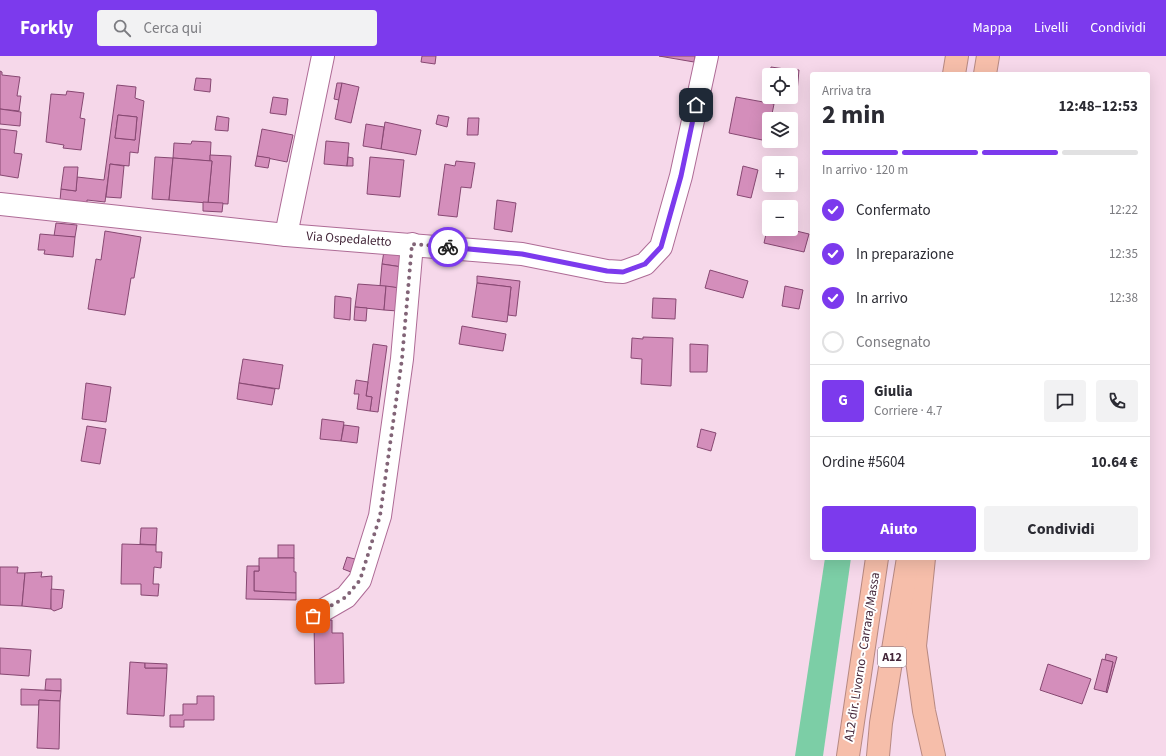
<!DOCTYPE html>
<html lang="it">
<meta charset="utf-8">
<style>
:root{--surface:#fff;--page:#f2f2f3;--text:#2b2b33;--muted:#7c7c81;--line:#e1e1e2;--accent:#7c3aed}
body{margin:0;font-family:"Source Sans 3",sans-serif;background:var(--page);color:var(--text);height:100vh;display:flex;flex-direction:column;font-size:15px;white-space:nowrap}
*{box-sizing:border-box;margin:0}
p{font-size:13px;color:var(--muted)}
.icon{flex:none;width:22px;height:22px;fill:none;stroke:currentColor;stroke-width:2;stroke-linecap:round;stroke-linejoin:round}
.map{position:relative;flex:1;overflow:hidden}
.sheet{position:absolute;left:810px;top:16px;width:340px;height:488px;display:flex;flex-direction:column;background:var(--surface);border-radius:4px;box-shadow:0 4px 16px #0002}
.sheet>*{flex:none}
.controls{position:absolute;left:762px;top:12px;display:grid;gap:8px}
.controls a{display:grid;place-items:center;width:36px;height:36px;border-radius:4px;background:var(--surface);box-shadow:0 4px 16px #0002;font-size:20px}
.pin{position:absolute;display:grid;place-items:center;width:34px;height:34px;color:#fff;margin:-17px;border-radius:8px;box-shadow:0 2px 6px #0006}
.courier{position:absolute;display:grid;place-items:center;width:40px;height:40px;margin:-20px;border:3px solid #7c3aed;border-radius:50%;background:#fff;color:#222;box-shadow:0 1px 5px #0007}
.overview em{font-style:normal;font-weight:700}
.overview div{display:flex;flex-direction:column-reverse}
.overview{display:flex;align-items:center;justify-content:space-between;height:68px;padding:0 12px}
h1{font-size:26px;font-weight:700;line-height:30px}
.bar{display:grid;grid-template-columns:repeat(4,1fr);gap:6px 4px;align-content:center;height:48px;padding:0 12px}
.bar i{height:5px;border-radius:3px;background:var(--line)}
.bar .selected{background:var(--accent)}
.bar p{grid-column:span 4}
.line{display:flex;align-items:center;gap:10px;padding:0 12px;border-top:1px solid var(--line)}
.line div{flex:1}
.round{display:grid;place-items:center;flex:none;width:42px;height:42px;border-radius:4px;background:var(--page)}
ol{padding:0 12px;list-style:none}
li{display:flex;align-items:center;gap:12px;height:44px}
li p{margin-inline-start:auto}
li .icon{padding:4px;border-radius:50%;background:var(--accent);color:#fff;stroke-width:4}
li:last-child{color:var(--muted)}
li i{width:22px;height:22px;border:2px solid var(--line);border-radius:50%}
.action{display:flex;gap:8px;margin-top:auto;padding:8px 12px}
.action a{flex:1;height:46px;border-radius:4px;background:var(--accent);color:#fff;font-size:16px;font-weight:700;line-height:46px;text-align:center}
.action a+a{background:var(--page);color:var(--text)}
header{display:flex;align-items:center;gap:24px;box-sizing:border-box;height:56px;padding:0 20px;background:var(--accent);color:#fff}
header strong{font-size:19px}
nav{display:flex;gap:22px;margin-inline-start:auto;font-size:14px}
.search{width:280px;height:36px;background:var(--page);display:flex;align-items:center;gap:10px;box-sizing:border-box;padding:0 14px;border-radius:4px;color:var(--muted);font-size:15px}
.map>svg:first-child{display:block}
</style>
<header>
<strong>Forkly</strong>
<div class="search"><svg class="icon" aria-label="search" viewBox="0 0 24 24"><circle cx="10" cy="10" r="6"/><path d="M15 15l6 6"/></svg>Cerca qui</div>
<nav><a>Mappa</a><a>Livelli</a><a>Condividi</a></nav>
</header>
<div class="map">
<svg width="1166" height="700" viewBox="0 0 1166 700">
<rect width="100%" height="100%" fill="#f6d8ea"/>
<path fill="#7ccea6" d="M825,502H851L823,700H795Z"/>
<g fill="#d48ebb" stroke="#874872" fill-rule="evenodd">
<path d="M422,0H436L435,8L421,6Z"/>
<path d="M659,0H695L694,6Z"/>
<path d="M771,11L785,13L784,19H770Z"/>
<path d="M785,13L799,14L797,36L791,35V19H784Z"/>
<path d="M0,15L2,16V19L20,21L17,40H21L19,55L0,53Z"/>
<path d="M196,22L211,23L210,36L194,34Z"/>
<path d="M337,27H342L339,44L334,43Z"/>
<path d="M342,27L359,31L351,67L335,63Z"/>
<path d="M117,29L136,31L135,42L144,45L138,97L130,96L129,110L110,108L105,146L87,144V147L60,145L61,133L76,135L77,121L104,124ZM118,59L137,61L135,84L115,82Z"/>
<path d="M67,35L84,37L80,62L85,63L81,94L63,92L64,89L46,86L51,38L66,39Z"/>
<path d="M273,41L288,43L286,59L270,57Z"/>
<path d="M736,41L774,48L771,63H769L767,85L729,77Z"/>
<path d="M0,53L21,56L20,70L0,68Z"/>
<path d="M118,59L137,61L135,84L115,82Z"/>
<path d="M438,59L449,61L447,71L436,68Z"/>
<path d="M217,60L229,62L228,75L215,74Z"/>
<path d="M468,62H479L478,79H467Z"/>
<path d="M385,66L421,74L416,99L381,93Z"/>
<path d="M366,68L384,71L381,93L363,90Z"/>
<path d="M0,73L17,75L14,97L22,98L18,122L0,119Z"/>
<path d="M262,73L293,79L287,106L257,100Z"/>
<path d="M192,85L211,86L210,105L173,102L174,87L191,88Z"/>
<path d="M326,85L349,87L347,110L324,108Z"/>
<path d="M210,99L231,100L228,148L208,147L212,105H210Z"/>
<path d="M257,100L270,102L268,112L255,110Z"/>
<path d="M155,101L173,102L169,144L152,143Z"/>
<path d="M348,101L353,102V110H347Z"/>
<path d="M370,101L404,104L400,141L367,138Z"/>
<path d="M173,102L212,105L208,147L169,144Z"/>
<path d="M456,105L475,107L471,132L461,131L457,161L438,159L445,108L455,110Z"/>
<path d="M110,108L124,110L121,142L106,141Z"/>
<path d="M743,110L758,114L751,142L737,139Z"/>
<path d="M64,111H78L76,135L61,133Z"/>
<path d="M497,144L516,147L512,176L494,173Z"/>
<path d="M203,146L223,147L222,156L203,155Z"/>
<path d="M56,167L77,169L75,181L54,180Z"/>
<path d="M768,169L769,173H788L809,178L804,196L764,187Z"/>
<path d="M105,175L141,181L134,222H131L125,259L88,253L96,203L101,204Z"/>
<path d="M40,178L75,181L73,201L44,198L45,194H38Z"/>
<path d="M384,195L403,197L402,211L382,208Z"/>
<path d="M382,208L402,211L400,232L380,230Z"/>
<path d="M710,214L748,225L743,242L705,232Z"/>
<path d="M477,220L520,225L516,260L508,259L511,231L477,227Z"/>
<path d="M477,227L511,231L507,266L472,261Z"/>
<path d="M358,228L386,230L384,254L355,251Z"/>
<path d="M386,230L400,232L398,255L384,254Z"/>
<path d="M785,230L803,234L799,253L782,250Z"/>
<path d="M335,240L351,242L350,264L334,262Z"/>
<path d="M653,242L676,243L675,263L652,262Z"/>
<path d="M355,251L367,252L366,265L354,264Z"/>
<path d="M462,270L506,278L503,295L459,288Z"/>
<path d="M643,281L673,282L671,330L641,328L642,303L631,302L632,282L643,283Z"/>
<path d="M373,288L387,290L378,356L370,355L372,341L366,340Z"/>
<path d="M690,288L708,289L707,316H690Z"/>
<path d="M243,303L283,309L279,333L239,327Z"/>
<path d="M356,324L368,326L366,340L372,341L370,355L357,353L359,338H354Z"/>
<path d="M86,327L111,331L106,366L82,363Z"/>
<path d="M239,327L275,333L272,349L237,343Z"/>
<path d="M322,363L344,366L341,385L320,383Z"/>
<path d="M344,369L359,371L357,387L341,385Z"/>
<path d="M87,370L106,373L100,408L81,405Z"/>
<path d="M701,373L716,377L711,395L697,391Z"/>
<path d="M141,472H157L156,489L140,488Z"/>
<path d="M122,488L156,489V496H162L161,512L154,511L153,528H159L158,540L141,539V528H121Z"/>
<rect x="278" y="489" width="16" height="13"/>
<path d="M347,501L355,503L351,516L343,513Z"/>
<path d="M259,502H294V516H296V537L254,535V515H259Z"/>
<path d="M247,510H259V515H254V535L296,537V544L246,543Z"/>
<path d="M0,511H18L17,517H25L22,550L0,549Z"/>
<path d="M42,516L41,521L52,520L51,553L22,550L25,517Z"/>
<path d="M51,533L64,534L62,552L54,555L51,553Z"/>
<path d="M332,564V577H343L344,627L315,628L314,565Z"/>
<path d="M0,592L31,594L29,620L0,618Z"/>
<path d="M1106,598L1117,601L1107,637L1106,636L1113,606L1105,604Z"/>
<path d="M1102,603L1113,606L1106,636L1094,633Z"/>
<path d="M130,606L145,607V612H167L164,660L127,658Z"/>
<path d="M145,607L167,608V612H145Z"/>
<path d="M1048,608L1091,623L1082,648L1040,634Z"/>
<path d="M46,623H61V635L45,634Z"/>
<path d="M21,633L61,635L60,645L39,644V649H21Z"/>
<path d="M197,640H214V664H184V671H170V659H183V648H197Z"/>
<path d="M39,644L60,645L59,693L37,692Z"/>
</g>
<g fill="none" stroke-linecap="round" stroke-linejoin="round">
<g stroke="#ae6b96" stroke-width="24">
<g id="minor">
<path d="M0,148L286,179L522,198L607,215L623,216L645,208L661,191L681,120L707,0"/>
<path d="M286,179L323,0"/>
<path d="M313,560L346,541L360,524L380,460L402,303L412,188"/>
</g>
</g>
<g stroke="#b78982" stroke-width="24">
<g id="highway">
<path d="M954,18L957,0"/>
<path d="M985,18L988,0"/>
<path d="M924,502L915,590L924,655L934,700"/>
<path d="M848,700L877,502"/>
<path d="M878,700L881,667L908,502"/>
</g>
</g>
<use href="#minor" stroke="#fff" stroke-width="22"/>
<use href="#highway" stroke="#f6beaa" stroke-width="22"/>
</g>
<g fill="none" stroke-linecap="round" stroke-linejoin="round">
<path stroke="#826477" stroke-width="4" stroke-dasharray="0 7.2" d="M313,560L346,541L360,524L380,460L402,303L412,188L448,191"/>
<path stroke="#7c3aed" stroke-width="5" d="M448,191L522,198L607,215L623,216L645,208L661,191L681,120L696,49"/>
</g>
<g text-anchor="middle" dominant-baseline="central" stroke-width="4" stroke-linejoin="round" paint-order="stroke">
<rect fill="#fff" stroke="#7b6774" stroke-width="1" x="878" y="591" width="28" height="20" rx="3"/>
<g font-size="12" font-weight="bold" fill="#432639">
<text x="892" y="601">A12</text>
</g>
<g font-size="13" fill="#432639" stroke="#fff">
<text transform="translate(349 183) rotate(4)">Via Ospedaletto</text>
<text transform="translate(862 601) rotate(-81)">A12 dir. Livorno - Carrara/Massa</text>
</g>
</g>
</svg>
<div class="controls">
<a><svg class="icon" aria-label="locate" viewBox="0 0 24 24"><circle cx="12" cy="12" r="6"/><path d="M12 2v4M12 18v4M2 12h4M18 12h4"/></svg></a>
<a><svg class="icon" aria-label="layers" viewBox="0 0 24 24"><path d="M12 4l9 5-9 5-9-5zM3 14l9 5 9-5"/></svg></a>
<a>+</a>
<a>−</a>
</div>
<div class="pin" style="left:313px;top:560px;background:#ea580c"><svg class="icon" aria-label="bag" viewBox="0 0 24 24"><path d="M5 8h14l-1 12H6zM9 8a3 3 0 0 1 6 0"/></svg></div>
<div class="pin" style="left:696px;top:49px;background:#1f2937"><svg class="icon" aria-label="home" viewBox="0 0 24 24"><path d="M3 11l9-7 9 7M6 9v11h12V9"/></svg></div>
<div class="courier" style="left:448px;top:191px"><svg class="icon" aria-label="bike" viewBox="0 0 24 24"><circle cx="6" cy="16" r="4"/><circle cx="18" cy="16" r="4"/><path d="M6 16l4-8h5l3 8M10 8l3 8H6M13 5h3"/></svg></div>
<section class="sheet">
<div class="overview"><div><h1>2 min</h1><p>Arriva tra</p></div><em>12:48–12:53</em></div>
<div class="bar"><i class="selected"></i><i class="selected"></i><i class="selected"></i><i></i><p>In arrivo · 120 m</p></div>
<ol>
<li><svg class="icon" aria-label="check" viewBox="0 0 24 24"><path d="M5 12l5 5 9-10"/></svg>Confermato<p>12:22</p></li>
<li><svg class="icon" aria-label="check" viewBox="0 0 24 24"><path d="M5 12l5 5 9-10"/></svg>In preparazione<p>12:35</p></li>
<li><svg class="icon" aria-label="check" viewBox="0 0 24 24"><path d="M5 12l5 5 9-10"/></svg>In arrivo<p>12:38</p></li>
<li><i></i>Consegnato</li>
</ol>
<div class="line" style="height:72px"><b class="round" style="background:var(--accent);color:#fff">G</b><div><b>Giulia</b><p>Corriere · 4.7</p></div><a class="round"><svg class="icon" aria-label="chat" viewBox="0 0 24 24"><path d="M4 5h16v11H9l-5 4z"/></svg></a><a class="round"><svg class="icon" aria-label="phone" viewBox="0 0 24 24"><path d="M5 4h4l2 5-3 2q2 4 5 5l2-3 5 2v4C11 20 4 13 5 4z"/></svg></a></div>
<div class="line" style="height:52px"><div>Ordine #5604</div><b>10.64 €</b></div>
<div class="action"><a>Aiuto</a><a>Condividi</a></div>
</section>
</div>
